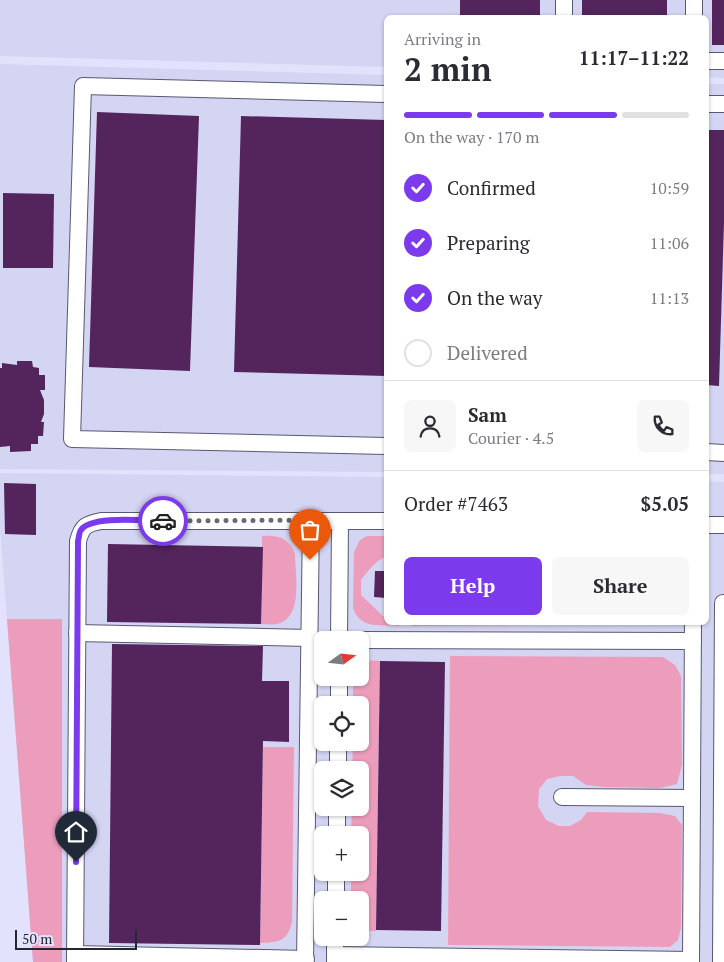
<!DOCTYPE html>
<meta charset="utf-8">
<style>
:root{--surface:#fff;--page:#f7f7f7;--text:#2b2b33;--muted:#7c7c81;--line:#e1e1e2;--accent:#7c3aed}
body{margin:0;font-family:"PT Serif",serif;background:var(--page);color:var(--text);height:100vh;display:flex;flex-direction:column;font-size:19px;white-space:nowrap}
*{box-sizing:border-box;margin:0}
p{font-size:16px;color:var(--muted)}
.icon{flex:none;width:28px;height:28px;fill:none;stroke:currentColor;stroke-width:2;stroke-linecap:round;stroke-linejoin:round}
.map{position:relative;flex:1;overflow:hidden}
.drawer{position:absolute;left:384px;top:15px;width:325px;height:610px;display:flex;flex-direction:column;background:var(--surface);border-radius:8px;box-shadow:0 1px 4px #0004}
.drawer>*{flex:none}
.needle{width:32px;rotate:75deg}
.tools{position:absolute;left:314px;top:631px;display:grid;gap:10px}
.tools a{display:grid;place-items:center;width:55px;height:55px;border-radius:8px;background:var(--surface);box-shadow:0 1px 4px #0004;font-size:25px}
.scale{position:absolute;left:15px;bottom:12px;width:122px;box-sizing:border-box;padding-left:5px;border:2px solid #262632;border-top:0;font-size:14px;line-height:18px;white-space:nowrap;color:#262632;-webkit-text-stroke:4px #e3e2fd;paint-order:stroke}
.pin{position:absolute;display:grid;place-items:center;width:42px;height:42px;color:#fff;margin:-51px -21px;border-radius:50% 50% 50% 0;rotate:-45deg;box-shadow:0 0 5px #0007}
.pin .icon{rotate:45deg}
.courier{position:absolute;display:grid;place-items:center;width:50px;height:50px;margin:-25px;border:4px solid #7c3aed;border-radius:50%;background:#fff;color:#222;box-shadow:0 1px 6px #0007}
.overview em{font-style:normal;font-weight:700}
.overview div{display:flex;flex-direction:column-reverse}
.overview{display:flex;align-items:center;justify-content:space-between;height:85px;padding:0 20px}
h1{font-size:32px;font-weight:700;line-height:38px}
.bar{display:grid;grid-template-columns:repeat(4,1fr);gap:8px 5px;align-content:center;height:60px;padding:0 20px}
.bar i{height:6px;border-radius:4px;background:var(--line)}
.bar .current{background:var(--accent)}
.bar p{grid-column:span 4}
.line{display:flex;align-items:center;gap:12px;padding:0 20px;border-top:1px solid var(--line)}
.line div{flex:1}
.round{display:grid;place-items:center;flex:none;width:52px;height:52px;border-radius:8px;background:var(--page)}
ol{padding:0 20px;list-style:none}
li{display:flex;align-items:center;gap:15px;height:55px}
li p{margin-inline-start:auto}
li .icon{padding:5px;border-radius:50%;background:var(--accent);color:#fff;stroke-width:4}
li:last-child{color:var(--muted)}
li i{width:28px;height:28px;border:2px solid var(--line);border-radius:50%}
.cta{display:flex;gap:10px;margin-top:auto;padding:10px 20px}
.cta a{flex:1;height:58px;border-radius:8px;background:var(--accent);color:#fff;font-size:20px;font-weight:700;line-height:58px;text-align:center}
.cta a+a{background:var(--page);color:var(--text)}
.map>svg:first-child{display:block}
</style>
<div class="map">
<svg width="724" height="962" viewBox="0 0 724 962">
<rect width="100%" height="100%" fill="#e3e2fd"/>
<g fill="#d4d4f3" fill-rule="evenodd">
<path d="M0,0H724V78L706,77V18H386V67L0,56Z"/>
<path d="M0,64L386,75V472L0,469Z"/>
<rect x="706" y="84" width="18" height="390"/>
<path d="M0,473L386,477V622H706V481L724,482V962H33L0,527ZM322,640H360V678H322ZM322,705H360V742H322ZM322,770H360V808H322ZM322,835H360V872H322ZM322,900H360V938H322Z"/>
</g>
<g fill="#ed9dbc">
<path d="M262,536C277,535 290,538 295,554C295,574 304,618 277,624C272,625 266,624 261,624Z"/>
<path d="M367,536H386V557C377,559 367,572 361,580V595L383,616H386V622L399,623V626C380,625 360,629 353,608L354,552L360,540Z"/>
<path d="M7,619H62V962H33Z"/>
<path d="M412,623V622L664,623L649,624L412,626Z"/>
<path d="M450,656L663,657L675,665L681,676L682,765L677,784L660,788L604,787L586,785L573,776H560L547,779L539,789L538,806L546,820L559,826H570L581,820L587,812L660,813L675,816L682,825L681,928L678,940L670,947L448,945Z"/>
<path d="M362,660L380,661L376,931H360V900H351V873L360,872V835H351L352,808H360V770H352L353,743L360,742V705H353V678H360V662Z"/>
<path d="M263,747H294L292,922C287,942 279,942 260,943Z"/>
</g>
<g fill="#53255c">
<rect x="460" y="0" width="80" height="18"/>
<rect x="582" y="0" width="85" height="18"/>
<rect x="712" y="0" width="12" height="45"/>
<path d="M97,112L199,116L190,371L89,367Z"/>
<path d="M241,116L386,120V376L234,372Z"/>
<path d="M706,130H724V222L719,386L706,385Z"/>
<path d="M3,193L54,194L53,268H3Z"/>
<path d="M17,361H32L33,367L39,368V375H45V390H40L44,400V414L41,422H44L43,436H38V444H31V451L10,452V446L0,447V368H2V363L17,365Z"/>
<path d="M4,483L36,484V535L5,534Z"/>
<path d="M108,544L263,547L261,624L107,622Z"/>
<path d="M375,571H386V598L374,597Z"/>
<path d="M112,644L263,646L262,681H289V742L263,741L260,945L109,943Z"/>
<path d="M380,661L445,662L441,931L376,930Z"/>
</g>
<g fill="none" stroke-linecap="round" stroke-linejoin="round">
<g stroke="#595874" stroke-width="18">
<g id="minor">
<path d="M694,0V18"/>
<path d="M564,18V0"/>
<path d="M706,61H724"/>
<path d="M386,94L83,86L72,439L386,446"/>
<path d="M706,104H724"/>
<path d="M706,452L724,453"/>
<path d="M706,525H722"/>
<path d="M77,633L310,638"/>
<path d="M339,640L340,521"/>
<path d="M360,640L693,641"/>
<path d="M339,705V678"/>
<path d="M338,770V742"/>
<path d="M562,797L692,798"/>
<path d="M337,835V808"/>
<path d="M336,900V872"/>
<path d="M75,954L306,959"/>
<path d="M335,955L691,960"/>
<path d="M75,962L78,541C82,526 86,524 101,521H386"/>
<path d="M305,962L311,520"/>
<path d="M335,962V938"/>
<path d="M691,962L693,622"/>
<path d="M721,962L723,603"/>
</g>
</g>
<use href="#minor" stroke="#fff" stroke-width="16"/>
</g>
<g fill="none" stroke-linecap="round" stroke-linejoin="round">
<path stroke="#686879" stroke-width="5" stroke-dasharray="0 9" d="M163,521L311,520L310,560"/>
<path stroke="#7c3aed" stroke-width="6" d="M76,862L78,541C79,538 79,532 81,530C91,515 146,521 163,521"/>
</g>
</svg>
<div class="tools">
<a><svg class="needle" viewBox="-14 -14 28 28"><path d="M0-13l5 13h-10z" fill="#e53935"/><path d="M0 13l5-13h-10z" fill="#7c7c81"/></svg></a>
<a><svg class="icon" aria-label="locate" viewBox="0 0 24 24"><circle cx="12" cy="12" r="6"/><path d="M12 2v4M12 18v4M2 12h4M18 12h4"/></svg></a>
<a><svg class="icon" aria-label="layers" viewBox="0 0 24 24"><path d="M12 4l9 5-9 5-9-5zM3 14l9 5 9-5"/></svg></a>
<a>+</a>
<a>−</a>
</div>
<div class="scale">50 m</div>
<div class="pin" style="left:310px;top:560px;background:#ea580c"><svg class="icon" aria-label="bag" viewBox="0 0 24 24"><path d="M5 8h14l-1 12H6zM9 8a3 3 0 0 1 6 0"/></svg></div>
<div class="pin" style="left:76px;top:862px;background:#1f2937"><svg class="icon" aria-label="home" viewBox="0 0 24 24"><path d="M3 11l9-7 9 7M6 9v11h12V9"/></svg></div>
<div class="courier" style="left:163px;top:521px"><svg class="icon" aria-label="car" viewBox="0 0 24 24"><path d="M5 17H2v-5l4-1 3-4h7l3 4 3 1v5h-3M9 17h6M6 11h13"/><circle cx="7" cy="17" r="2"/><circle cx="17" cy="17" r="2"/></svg></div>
<section class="drawer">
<div class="overview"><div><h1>2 min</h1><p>Arriving in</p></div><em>11:17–11:22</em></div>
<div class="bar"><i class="current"></i><i class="current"></i><i class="current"></i><i></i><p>On the way · 170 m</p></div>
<ol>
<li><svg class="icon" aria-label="check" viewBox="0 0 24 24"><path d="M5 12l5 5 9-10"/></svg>Confirmed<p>10:59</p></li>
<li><svg class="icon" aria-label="check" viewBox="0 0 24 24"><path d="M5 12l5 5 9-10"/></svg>Preparing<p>11:06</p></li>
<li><svg class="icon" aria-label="check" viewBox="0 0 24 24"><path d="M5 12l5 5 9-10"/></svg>On the way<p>11:13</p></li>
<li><i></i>Delivered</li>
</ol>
<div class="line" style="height:90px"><a class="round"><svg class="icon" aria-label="person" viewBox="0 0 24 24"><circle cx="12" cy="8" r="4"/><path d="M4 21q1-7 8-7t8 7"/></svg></a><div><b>Sam</b><p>Courier · 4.5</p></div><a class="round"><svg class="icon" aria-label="phone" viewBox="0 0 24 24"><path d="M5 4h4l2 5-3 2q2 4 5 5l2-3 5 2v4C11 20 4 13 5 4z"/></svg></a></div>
<div class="line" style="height:65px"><div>Order #7463</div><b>$5.05</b></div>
<div class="cta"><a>Help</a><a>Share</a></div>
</section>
</div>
